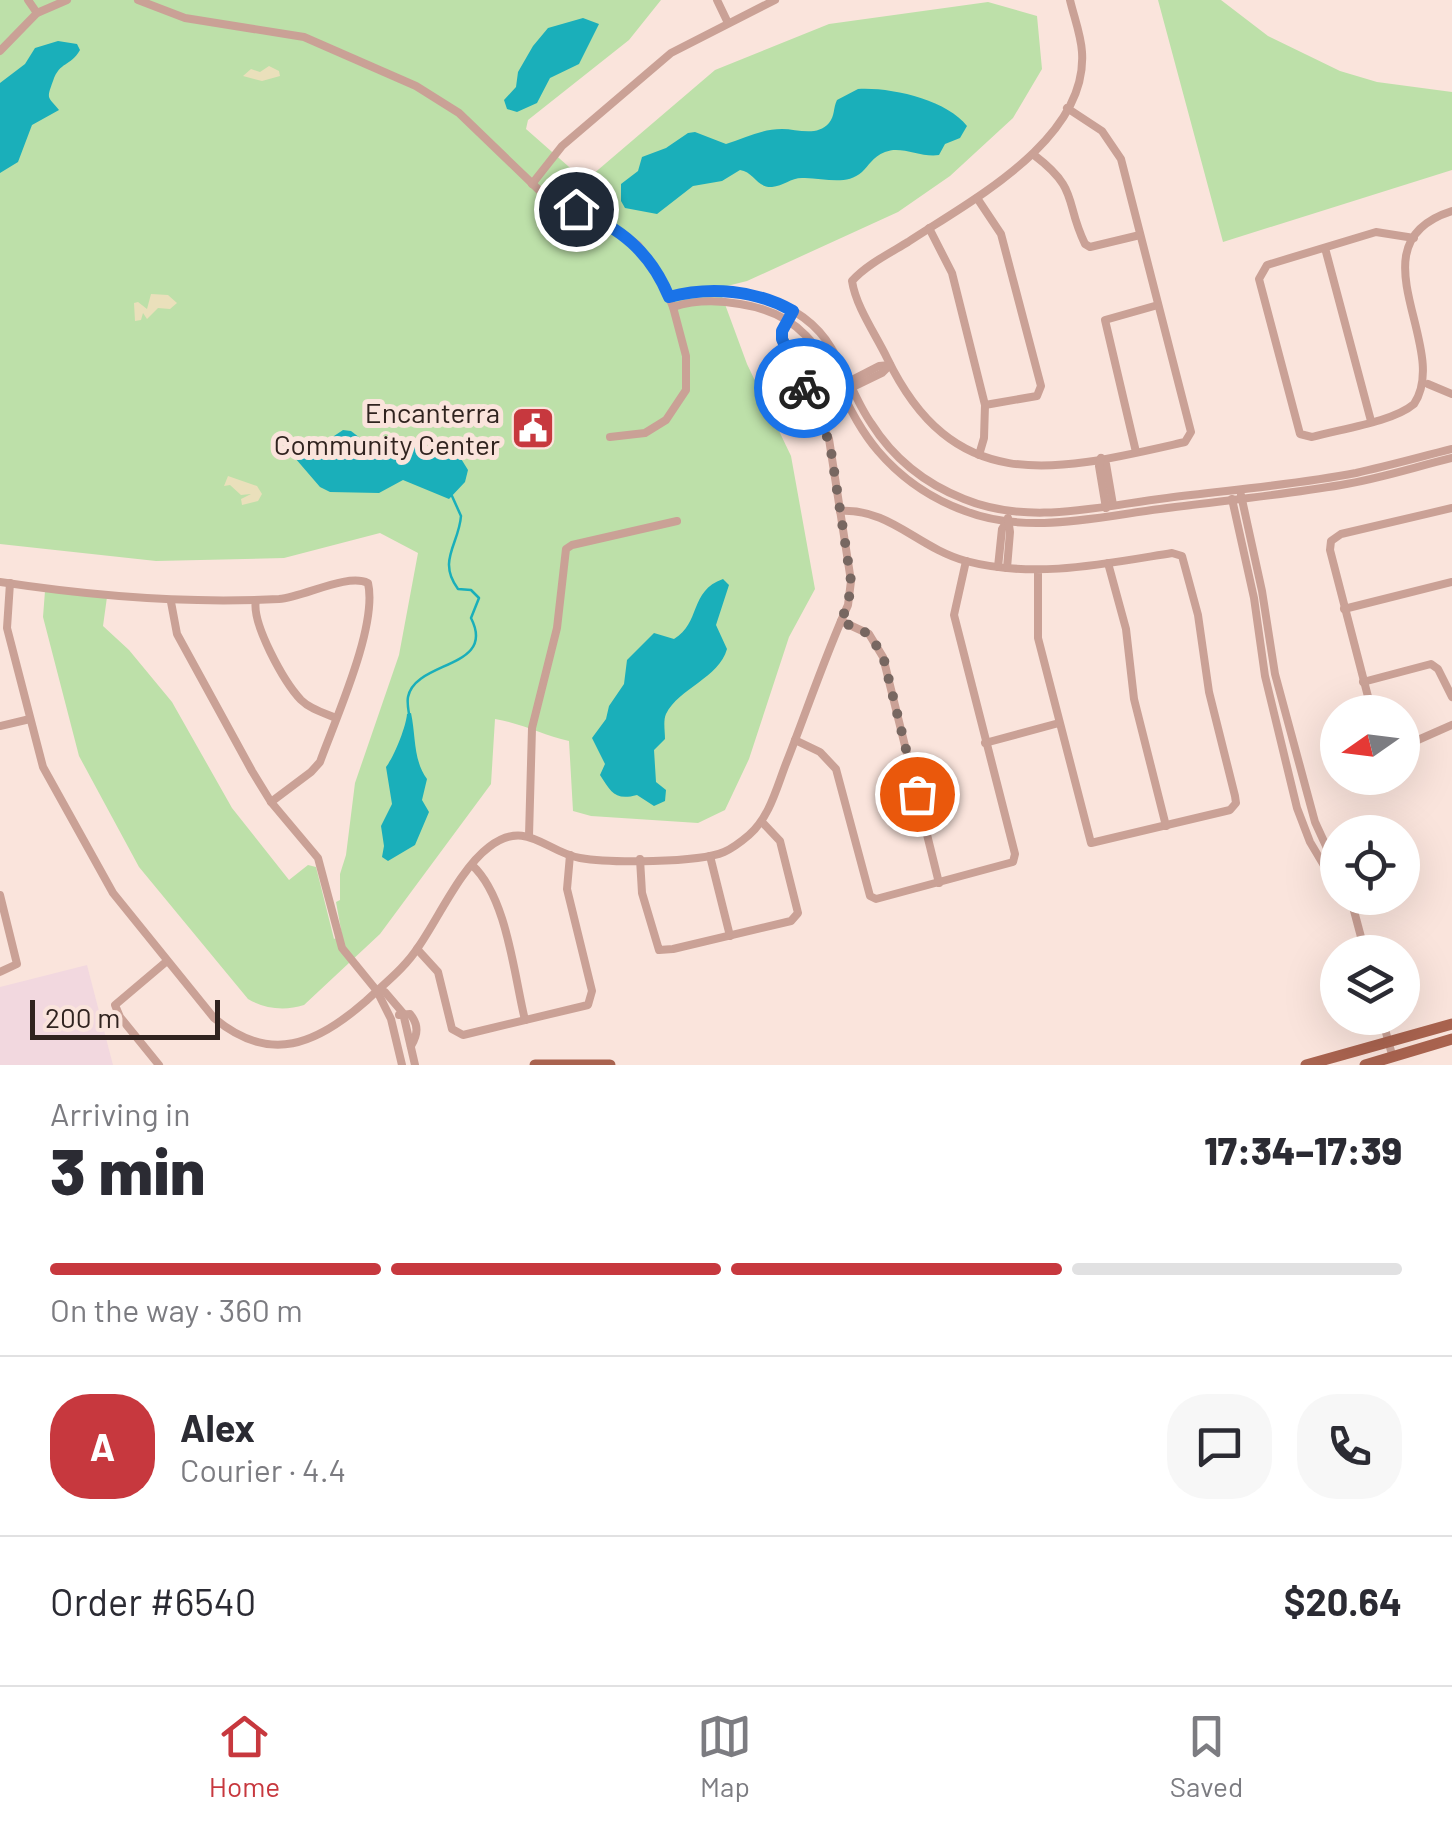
<!DOCTYPE html>
<meta charset="utf-8">
<style>
:root{--surface:#fff;--page:#f7f7f7;--text:#2b2b33;--muted:#7c7c81;--line:#e1e1e2;--accent:#c7383e}
body{margin:0;font-family:Barlow,sans-serif;background:var(--page);color:var(--text);height:100vh;display:flex;flex-direction:column;font-size:38px;white-space:nowrap}
*{box-sizing:border-box;margin:0}
p{font-size:32px;color:var(--muted)}
.icon{flex:none;width:55px;height:55px;fill:none;stroke:currentColor;stroke-width:2;stroke-linecap:round;stroke-linejoin:round}
.map{position:relative;height:1065px;overflow:hidden}
.drawer{display:flex;flex-direction:column;background:var(--surface);flex:1}
.drawer>*{flex:none}
.needle{width:65px;rotate:256deg}
.tools{position:absolute;left:1320px;top:695px;display:grid;gap:20px}
.tools a{display:grid;place-items:center;width:100px;height:100px;border-radius:50%;background:var(--surface);box-shadow:0 10px 40px #0002;font-size:50px}
.scale{position:absolute;left:30px;bottom:25px;width:190px;box-sizing:border-box;padding-left:10px;border:5px solid #30231f;border-top:0;font-size:28px;line-height:35px;white-space:nowrap;color:#30231f;-webkit-text-stroke:8px #fae4dc;paint-order:stroke}
.pin{position:absolute;display:grid;place-items:center;width:85px;height:85px;color:#fff;margin:-42px;border:5px solid #fff;border-radius:50%;box-shadow:0 2px 10px #0007}
.courier{position:absolute;display:grid;place-items:center;width:100px;height:100px;margin:-50px;border:8px solid #1a73e8;border-radius:50%;background:#fff;color:#222;box-shadow:0 2px 12px #0007}
.headline em{font-style:normal;font-weight:800}
.headline div{display:flex;flex-direction:column-reverse}
.headline{display:flex;align-items:center;justify-content:space-between;height:170px;padding:0 50px}
h1{font-size:65px;font-weight:800;line-height:75px}
.bar{display:grid;grid-template-columns:repeat(4,1fr);gap:15px 10px;align-content:center;height:120px;padding:0 50px}
.bar i{height:12px;border-radius:8px;background:var(--line)}
.bar .current{background:var(--accent)}
.bar p{grid-column:span 4}
.line{display:flex;align-items:center;gap:25px;padding:0 50px;border-top:2px solid var(--line)}
.line div{flex:1}
.round{display:grid;place-items:center;flex:none;width:105px;height:105px;border-radius:40px;background:var(--page)}
.tabs{display:flex;justify-content:space-around;align-items:center;height:140px;border-top:2px solid var(--line);background:var(--surface);font-size:28px;color:var(--muted)}
.tabs a{display:grid;justify-items:center;gap:5px}
.tabs .current{color:var(--accent)}
.map>svg:first-child{display:block}
</style>
<div class="map">
<svg width="1452" height="1065" viewBox="0 0 1452 1065">
<rect width="100%" height="100%" fill="#fae4dc"/>
<path fill="#f2d8df" d="M87,965L113,1065H0V987Z"/>
<g fill="#bde0a9">
<path d="M0,0H661L629,40L528,120L526,129L585,181L715,70L829,24L988,2L1037,16L1042,69L1013,118L950,176L898,212L747,281L719,288L747,364L791,456L815,589L789,637L749,759L725,810L698,823L591,816L573,811L569,741C543,735 521,723 495,719L491,784L380,934L304,1005C285,1011 265,1009 248,999L139,867L79,756L43,617L45,591L107,597L103,626L129,650L172,702L232,808L289,880L308,865L316,867L334,939L342,935L336,902L340,900V874L346,855L355,783L399,655L418,553L380,533L284,558L156,561L0,544Z"/>
<path d="M1158,0H1221L1268,36L1340,71L1377,82L1452,92V170L1223,242Z"/>
</g>
<g fill="#eae0bb">
<path d="M269,66L279,71L280,76L262,81L243,76L251,69L260,72Z"/>
<path d="M151,294L168,295L177,303L170,309L158,308L147,319L143,313L141,320L135,321L134,303L138,302L147,309Z"/>
<path d="M228,476L257,486L262,494L258,501L242,505L241,499L251,494L241,495L230,485L224,486Z"/>
</g>
<g fill="#1aafba">
<path d="M583,18L599,24L579,64L550,78L537,103L517,112L507,109L504,100L516,87L518,72L533,46L548,28Z"/>
<path d="M58,41L77,44L80,50C70,67 60,61 53,81C46,100 48,96 59,110L32,125L18,162L0,173V83L25,64L35,48Z"/>
<path d="M858,89C891,87 947,100 967,126L960,138L945,144L939,155C921,158 901,145 885,152C872,157 869,166 862,172C845,187 822,177 802,178C791,178 783,186 772,187C757,188 754,172 740,170L722,181L693,186L657,214L625,208L621,201V184L638,171L642,157L666,148L688,133L695,132L726,144C745,138 761,129 782,129C797,129 817,137 829,123C835,116 833,108 837,100Z"/>
<path d="M343,430L351,431L377,451L412,440L440,455L460,457L468,470L465,482L449,499L403,480L379,493L330,492L320,487L289,451L290,446L304,440L322,444Z"/>
<path d="M723,579L729,585L716,625L727,649C719,678 679,688 666,714C663,721 665,731 665,739L654,750L656,782L666,790L665,801L654,806L637,795C615,801 611,792 600,775L605,764L592,738L606,719L609,706L624,684L627,660L654,633L674,639C701,623 689,591 723,579Z"/>
<path d="M411,713C416,736 413,760 427,779L422,800L429,812L415,845L388,861L382,857L384,846L381,826L392,804L386,767C394,757 406,727 407,714Z"/>
</g>
<g fill="none" stroke-linecap="round" stroke-linejoin="round">
<path stroke="#1aafba" stroke-width="2.5" d="M409,714C408,708 407,702 408,697C415,660 497,669 471,618L479,598L471,590L458,589C437,561 459,544 461,516L452,496"/>
<g stroke="#caa196" stroke-width="8">
<path d="M28,0L37,13"/>
<path d="M138,0L185,18L304,37L416,86L459,113L541,192L609,225L638,245L661,278L673,307L686,356V390L666,420L645,433L610,437"/>
<path d="M717,0L728,23"/>
<path d="M0,51L37,13L67,0"/>
<path d="M1067,108L1102,131L1121,159L1191,432L1185,442C1057,471 955,499 887,358C876,335 856,307 852,281C866,265 890,253 908,242C970,201 1088,140 1082,52C1081,35 1074,17 1070,0"/>
<path d="M1034,155C1080,190 1064,201 1085,244L1090,247L1140,235"/>
<path d="M532,184L562,146L671,53L775,0"/>
<path d="M977,198L1001,234L1041,386L1037,396L985,405"/>
<path d="M929,228L952,273L985,405L984,438L979,455"/>
<path d="M1414,238L1376,232L1267,265L1259,279L1300,434L1312,437C1340,429 1393,422 1414,404C1452,347 1350,243 1452,211"/>
<path d="M1325,248L1371,421"/>
<path d="M669,297C726,282 800,295 832,349C847,373 855,400 871,423C893,458 926,484 964,499C1030,526 1099,506 1167,498C1230,490 1294,485 1356,473C1388,466 1420,457 1452,449"/>
<path d="M673,307C695,300 717,300 740,304C832,318 828,392 878,451C901,478 932,499 965,511C1027,535 1097,517 1160,509C1221,501 1281,495 1341,485C1379,479 1415,467 1452,458"/>
<path d="M844,384L879,366L890,365"/>
<path d="M1428,384L1452,394"/>
<path d="M851,388L882,373L890,365"/>
<path d="M1136,452L1105,320L1158,305"/>
<path d="M1101,458L1106,464L1113,505"/>
<path d="M1101,458L1099,466L1106,508"/>
<path d="M1241,495L1262,591L1275,674L1315,822L1338,872"/>
<path d="M1232,499L1254,598L1265,676L1297,808L1310,842L1338,889"/>
<path d="M840,511C890,508 918,548 966,561C1034,579 1104,564 1172,553L1182,556L1198,615L1209,692L1235,796L1236,803L1230,810L1091,843L1038,638V570"/>
<path d="M1108,563L1126,629L1134,699L1166,826"/>
<path d="M998,567L1002,529L1007,521"/>
<path d="M1007,568L1010,532L1008,518"/>
<path d="M0,582C92,596 185,604 279,599C304,597 347,573 368,583C378,626 335,720 320,762L311,772L271,802"/>
<path d="M10,583L7,628L43,767L113,893L214,1018C270,1065 317,1044 366,1001C385,983 405,968 419,946C439,917 461,868 489,847C526,818 546,852 580,858C609,863 698,863 724,852C733,848 742,841 749,835C770,817 777,786 787,761C807,710 825,656 848,605L851,581L829,439L782,339V331L793,311"/>
<path d="M256,600C251,623 284,682 301,700C310,709 324,713 336,718"/>
<path d="M171,602L177,634L252,771L271,802L318,858L342,948L377,991L391,1019L402,1065"/>
<path d="M1344,609L1452,582"/>
<path d="M841,621L869,634L883,657L939,883"/>
<path d="M1363,682L1431,664L1438,669L1452,697"/>
<path d="M1372,712L1330,550L1331,541L1341,534L1452,508"/>
<path d="M0,726L30,719"/>
<path d="M795,740L820,752L836,769L870,896L876,899L1013,862L1015,854L954,615L966,561"/>
<path d="M985,743L1059,723"/>
<path d="M1402,747L1452,725"/>
<path d="M529,836L532,728L557,628L566,549L572,545L677,521"/>
<path d="M710,856L730,936"/>
<path d="M640,859L642,893L659,950L673,949L791,921L798,913L780,841L762,822"/>
<path d="M472,865C507,897 514,975 525,1020"/>
<path d="M0,895L17,964L0,972"/>
<path d="M1347,898L1353,907L1365,952"/>
<path d="M417,949L438,972L452,1029L463,1035L588,1005L592,991L567,889L570,855"/>
<path d="M377,991L385,992L403,1013L415,1065"/>
<path d="M399,1015L410,1014C419,1025 418,1034 411,1046"/>
<path d="M1382,1018L1391,1051"/>
<path d="M159,1065L120,1017L115,1005L167,961"/>
</g>
<g stroke="#a9634f" stroke-width="11">
<path d="M535,1065H610"/>
<path d="M1306,1065L1452,1024"/>
<path d="M1365,1065L1452,1039"/>
</g>
</g>
<g fill="none" stroke-linecap="round" stroke-linejoin="round">
<path stroke="#776761" stroke-width="10" stroke-dasharray="0 18" d="M804,388L824,426L831,451L851,581L848,606L840,621L869,634L883,656L917,794"/>
<path stroke="#1a73e8" stroke-width="12" d="M576,209C620,228 650,251 669,297C710,286 756,290 793,311L782,331V339L804,388"/>
</g>
<defs>
<g id="civic-square" transform="scale(2.25)"><rect x="-9" y="-9" width="18" height="18" rx="4" fill="#c7383e" stroke="#fae4dc"/><path d="M-.6-6.5H3V-4.5H.6V-3L4-1V1h2V6H-6V1h2V-1L-.6-3ZM-1.2 2.5V6h2.4V2.5Z" fill="#fff"/></g>
</defs>
<g fill-rule="evenodd">
<use href="#civic-square" x="533" y="428"/>
</g>
<g text-anchor="middle" dominant-baseline="central" stroke-width="10" stroke-linejoin="round" paint-order="stroke">
<g font-size="28" fill="#30231f" stroke="#fae4dc" text-anchor="end">
<text x="500" y="412">Encanterra<tspan x="500" dy="32">Community Center</tspan></text>
</g>
</g>
</svg>
<div class="tools">
<a><svg class="needle" viewBox="-14 -14 28 28"><path d="M0-13l5 13h-10z" fill="#e53935"/><path d="M0 13l5-13h-10z" fill="#7c7c81"/></svg></a>
<a><svg class="icon" aria-label="locate" viewBox="0 0 24 24"><circle cx="12" cy="12" r="6"/><path d="M12 2v4M12 18v4M2 12h4M18 12h4"/></svg></a>
<a><svg class="icon" aria-label="layers" viewBox="0 0 24 24"><path d="M12 4l9 5-9 5-9-5zM3 14l9 5 9-5"/></svg></a>
</div>
<div class="scale">200 m</div>
<div class="pin" style="left:917px;top:794px;background:#ea580c"><svg class="icon" aria-label="bag" viewBox="0 0 24 24"><path d="M5 8h14l-1 12H6zM9 8a3 3 0 0 1 6 0"/></svg></div>
<div class="pin" style="left:576px;top:209px;background:#1f2937"><svg class="icon" aria-label="home" viewBox="0 0 24 24"><path d="M3 11l9-7 9 7M6 9v11h12V9"/></svg></div>
<div class="courier" style="left:804px;top:388px"><svg class="icon" aria-label="bike" viewBox="0 0 24 24"><circle cx="6" cy="16" r="4"/><circle cx="18" cy="16" r="4"/><path d="M6 16l4-8h5l3 8M10 8l3 8H6M13 5h3"/></svg></div>
</div>
<section class="drawer">
<div class="headline"><div><h1>3 min</h1><p>Arriving in</p></div><em>17:34–17:39</em></div>
<div class="bar"><i class="current"></i><i class="current"></i><i class="current"></i><i></i><p>On the way · 360 m</p></div>
<div class="line" style="height:180px"><b class="round" style="background:var(--accent);color:#fff">A</b><div><b>Alex</b><p>Courier · 4.4</p></div><a class="round"><svg class="icon" aria-label="chat" viewBox="0 0 24 24"><path d="M4 5h16v11H9l-5 4z"/></svg></a><a class="round"><svg class="icon" aria-label="phone" viewBox="0 0 24 24"><path d="M5 4h4l2 5-3 2q2 4 5 5l2-3 5 2v4C11 20 4 13 5 4z"/></svg></a></div>
<div class="line" style="height:130px"><div>Order #6540</div><b>$20.64</b></div>
</section>
<nav class="tabs">
<a class="current"><svg class="icon" aria-label="home" viewBox="0 0 24 24"><path d="M3 11l9-7 9 7M6 9v11h12V9"/></svg>Home</a>
<a><svg class="icon" aria-label="map" viewBox="0 0 24 24"><path d="M3 6l6-2 6 2 6-2v14l-6 2-6-2-6 2zM9 4v14M15 6v14"/></svg>Map</a>
<a><svg class="icon" aria-label="saved" viewBox="0 0 24 24"><path d="M7 4h10v16l-5-4-5 4z"/></svg>Saved</a>
</nav>
